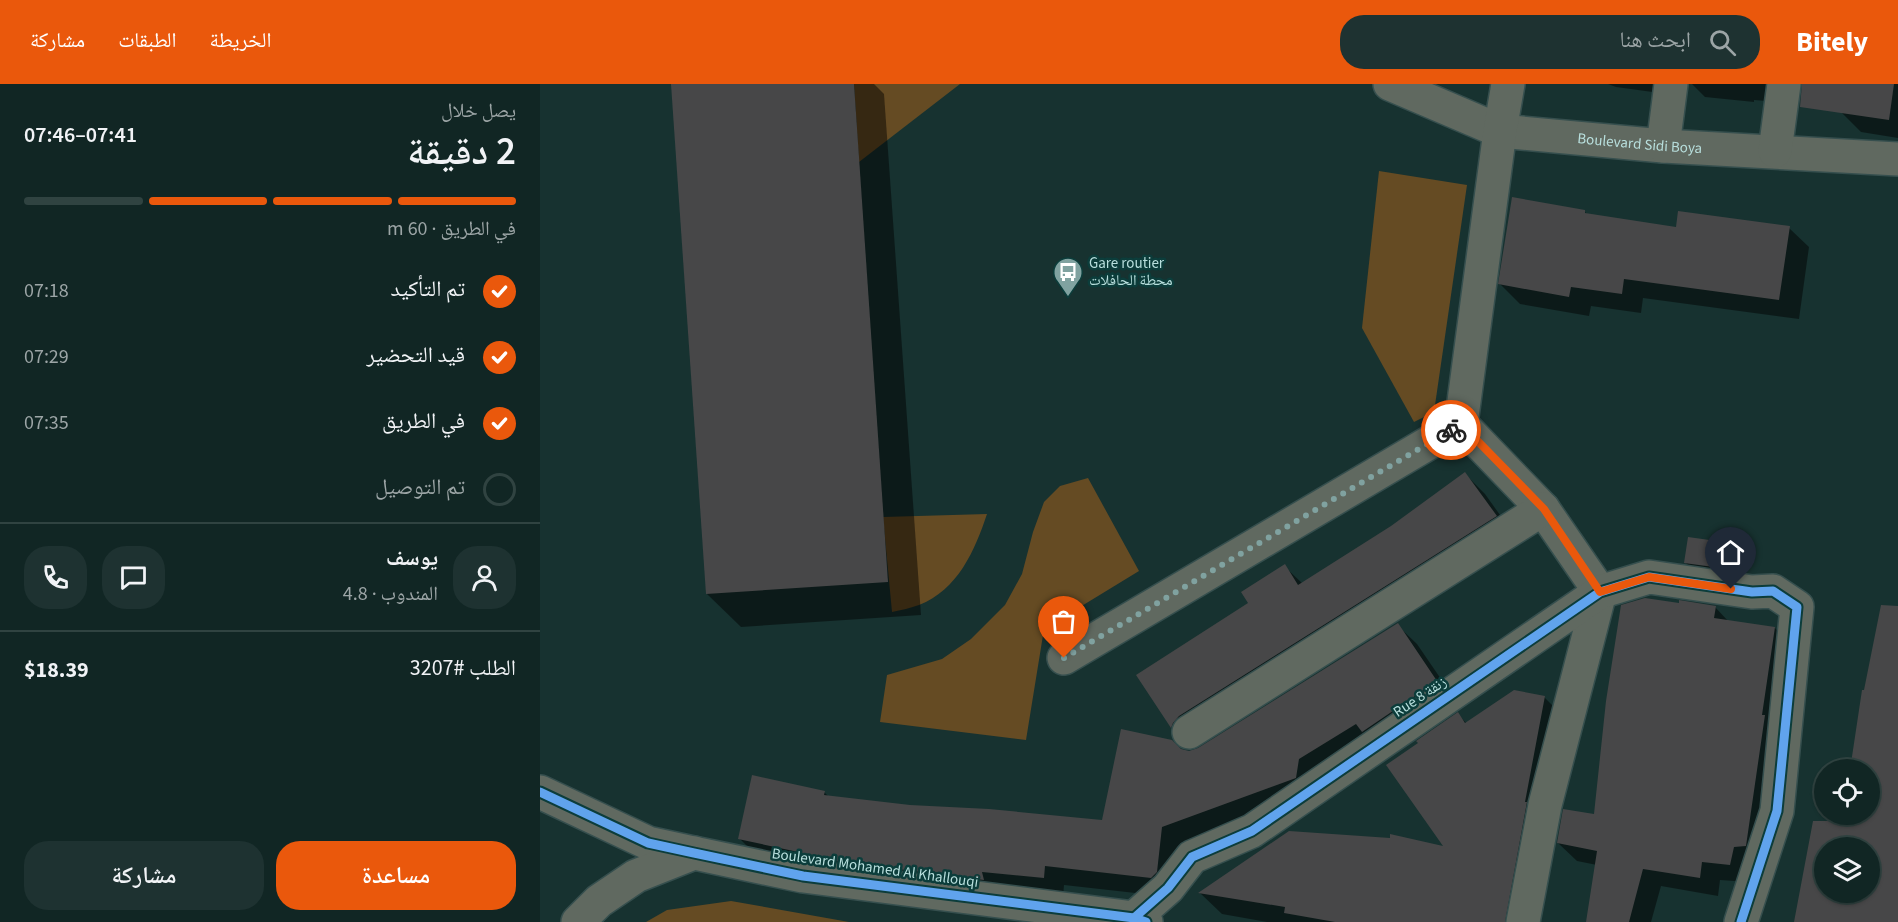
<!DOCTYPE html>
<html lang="ar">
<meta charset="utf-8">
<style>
:root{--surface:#112624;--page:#1e3231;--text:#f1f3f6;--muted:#9ca5a6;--line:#304341;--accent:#ea580c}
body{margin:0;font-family:"Source Sans 3","Noto Naskh Arabic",sans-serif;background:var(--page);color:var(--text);direction:rtl;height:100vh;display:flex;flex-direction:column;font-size:22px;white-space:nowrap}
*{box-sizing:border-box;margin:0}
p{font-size:20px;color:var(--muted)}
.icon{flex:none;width:33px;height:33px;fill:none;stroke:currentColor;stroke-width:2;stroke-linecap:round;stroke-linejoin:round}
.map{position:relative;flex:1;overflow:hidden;direction:ltr}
.sheet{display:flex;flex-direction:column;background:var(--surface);width:540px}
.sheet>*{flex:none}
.tools{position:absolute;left:1274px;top:675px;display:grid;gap:12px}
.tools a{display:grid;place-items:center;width:66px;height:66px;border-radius:50%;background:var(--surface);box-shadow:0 2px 4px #0004,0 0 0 2px var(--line);font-size:30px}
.pin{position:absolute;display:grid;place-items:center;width:51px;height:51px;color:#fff;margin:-62px -26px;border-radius:50% 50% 50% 0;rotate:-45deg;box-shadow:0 0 6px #0007}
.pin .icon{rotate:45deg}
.courier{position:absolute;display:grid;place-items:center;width:60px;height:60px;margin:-30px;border:4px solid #ea580c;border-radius:50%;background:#fff;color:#222;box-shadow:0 2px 8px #0007}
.summary em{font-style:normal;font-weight:600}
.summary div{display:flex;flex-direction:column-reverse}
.summary{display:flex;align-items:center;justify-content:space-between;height:102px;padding:0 24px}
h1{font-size:39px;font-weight:600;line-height:45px}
.bar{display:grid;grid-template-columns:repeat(4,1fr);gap:9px 6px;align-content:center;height:72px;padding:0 24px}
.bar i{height:8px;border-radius:4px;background:var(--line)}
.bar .current{background:var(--accent)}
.bar p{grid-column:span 4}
.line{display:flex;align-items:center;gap:15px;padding:0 24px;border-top:2px solid var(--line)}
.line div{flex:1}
.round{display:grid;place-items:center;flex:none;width:63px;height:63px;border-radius:24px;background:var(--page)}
ol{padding:0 24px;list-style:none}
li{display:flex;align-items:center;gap:18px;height:66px}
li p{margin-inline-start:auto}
li .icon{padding:6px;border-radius:50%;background:var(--accent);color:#fff;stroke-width:4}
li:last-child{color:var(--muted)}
li i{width:33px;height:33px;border:3px solid var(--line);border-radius:50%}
.action{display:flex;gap:12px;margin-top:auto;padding:12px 24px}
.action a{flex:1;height:69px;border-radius:24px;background:var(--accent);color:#fff;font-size:24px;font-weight:600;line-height:69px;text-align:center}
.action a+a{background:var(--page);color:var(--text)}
header{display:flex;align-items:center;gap:36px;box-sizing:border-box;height:84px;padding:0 30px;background:var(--accent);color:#fff}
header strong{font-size:28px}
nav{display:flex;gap:33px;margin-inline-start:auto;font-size:21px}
.search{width:420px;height:54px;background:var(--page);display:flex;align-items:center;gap:15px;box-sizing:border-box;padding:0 21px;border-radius:24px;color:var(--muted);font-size:22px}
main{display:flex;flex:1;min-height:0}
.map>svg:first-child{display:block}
</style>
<header>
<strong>Bitely</strong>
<div class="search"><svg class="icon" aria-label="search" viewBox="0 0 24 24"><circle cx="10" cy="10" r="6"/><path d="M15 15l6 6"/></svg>ابحث هنا</div>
<nav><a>الخريطة</a><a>الطبقات</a><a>مشاركة</a></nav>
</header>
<main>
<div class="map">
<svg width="1358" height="838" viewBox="0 0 1358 838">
<rect width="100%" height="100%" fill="#173230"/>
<g fill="#654b23">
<path d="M314,0H420L319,78Z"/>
<path d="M839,87L927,101L894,328L874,338L822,244Z"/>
<path d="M548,394L599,487L504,545L486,656L340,638L347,591L402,575L431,555L465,521L482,490L493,448L504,418L520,402Z"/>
<path d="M447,430C435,466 418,506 379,521C371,524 361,526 352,528L343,433Z"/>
<path d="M191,817L309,838H106L127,826Z"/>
</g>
<g fill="#0007">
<path d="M132,0H334L344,10L381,531L201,543L167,510Z"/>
<path d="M1068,0H1134L1127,10L1076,3Z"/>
<path d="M1152,0H1247L1239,18L1214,16V18L1165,13Z"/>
<path d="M1306,0H1358V54L1321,48L1301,28Z"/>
<path d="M1045,128L1048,131L1137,145L1249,144L1269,163L1259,235L1103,214L1101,229L1051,222L1049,232L980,220L960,200Z"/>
<path d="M925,390L945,410L975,452L651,662L632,643L598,592L710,520L744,482L763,500L851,443Z"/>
<path d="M1184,459L1194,469L1190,494L1156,489L1146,479Z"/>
<path d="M1175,523L1189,538L1235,544L1253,563L1208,798L1180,796L1178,812L1121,802L1111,838H1047L1057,781L1037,777L1018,759L1055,732Z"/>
<path d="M857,541L877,560L916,617L775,714L642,763L631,813L524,801L523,813L219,774L199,754L284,708L289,713L370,722L563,737L641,666L649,668L659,665Z"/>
<path d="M1004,613L1026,635L990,838H727L682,830L660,809L907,765L918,630L927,640Z"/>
</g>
<g fill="#474748" fill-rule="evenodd">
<path d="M131,0H314L348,498L166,510Z"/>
<path d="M1262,0H1354L1349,36L1260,23Z"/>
<path d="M972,113L1045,126V129L1136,143L1138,127L1250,142L1239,216L1084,195L1082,210L1031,203L1029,213L958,200Z"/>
<path d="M925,388L957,432L639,632L633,639L631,644L596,591L708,519L701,508L745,480L758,501L851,442Z"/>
<path d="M1148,453L1184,458L1181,484L1144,479Z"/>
<path d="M1105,514L1139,519V516L1176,522L1174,534L1235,543L1222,631H1225L1206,762L1194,763L1190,781L1162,778L1160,794L1103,785L1089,838H1046L1057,767L1017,759L1023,725L1054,730L1066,617L1081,521Z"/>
<path d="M1341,521L1358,522V838H1254L1273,737H1302L1303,730H1329V686H1310L1322,606H1324ZM1284,764H1329V808H1284Z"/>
<path d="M858,539L897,597L822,648L816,640L759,675L756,694L622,743L617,788L611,794L505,782L504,794L442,788L444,796L286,776V774L198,755L212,691L285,707L284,711L370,721L449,725L562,736L581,645L632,656L641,665L649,667L658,664Z"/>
<path d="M974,606L1005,612L985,718H987L965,838H795L744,829L745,823L658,809L749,747L850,754V750L903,762L846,681L878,659L876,657L918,628L925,639Z"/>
</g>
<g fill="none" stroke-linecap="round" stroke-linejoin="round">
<g stroke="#364f4e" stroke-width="36">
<g id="minor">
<path id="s1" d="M850,0L960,47L1123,62L1358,75"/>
<path d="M1123,62L1131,0"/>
<path d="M1235,67L1244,0"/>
<path d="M921,340L1003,425L1060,508L1005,721L983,838"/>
<path d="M921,340L960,47L968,0"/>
<path d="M524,574L921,340"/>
<path d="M649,648L1003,425"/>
<path d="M0,708L108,759L154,769L263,792L594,834L606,838"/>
<path d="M594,834L628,804L652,773L712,747L1060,508L1109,493L1212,508L1233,507L1257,523L1237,727L1201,838"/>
<path d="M38,838L59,817L96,792L154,769"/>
</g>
</g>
<use href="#minor" stroke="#606960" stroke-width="33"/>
<g stroke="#0c3d3b" stroke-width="13">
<g id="cycleway">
<path d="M0,708L108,759L154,769L263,792L594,834L606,838"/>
<path d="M594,834L628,804L652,773L712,747L1060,508L1109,493L1212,508L1233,507L1257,523L1237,727L1201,838"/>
</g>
</g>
<use href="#cycleway" stroke="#60a3ed" stroke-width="9"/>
</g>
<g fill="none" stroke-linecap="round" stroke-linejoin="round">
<path stroke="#80a2a0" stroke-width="6" stroke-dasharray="0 10.8" d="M524,574L911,346"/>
<path stroke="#ea580c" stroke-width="8" d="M911,346L921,340L1004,425L1060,508L1109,493L1191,505"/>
</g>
<defs>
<g id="bus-pin" transform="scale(1.5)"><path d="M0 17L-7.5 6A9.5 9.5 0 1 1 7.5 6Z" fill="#80a2a0" stroke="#0c3d3b"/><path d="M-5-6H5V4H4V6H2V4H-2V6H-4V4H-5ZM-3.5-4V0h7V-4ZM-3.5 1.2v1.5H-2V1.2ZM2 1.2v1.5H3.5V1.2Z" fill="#fff"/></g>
</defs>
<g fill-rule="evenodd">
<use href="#bus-pin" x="528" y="188"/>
</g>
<g text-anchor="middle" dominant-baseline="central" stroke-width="5" stroke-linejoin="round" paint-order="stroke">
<g font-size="15" fill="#b8dfdd" stroke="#0c3d3b">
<text stroke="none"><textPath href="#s1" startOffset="260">Boulevard Sidi Boya</textPath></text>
<text transform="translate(880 613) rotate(-34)">Rue 8 زنقة</text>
<text transform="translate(335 784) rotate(8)">Boulevard Mohamed Al Khallouqi</text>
</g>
<g font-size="15" fill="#b8dfdd" stroke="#0c3d3b" text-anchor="start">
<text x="549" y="179">Gare routier<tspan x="549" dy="17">محطة الحافلات</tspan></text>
</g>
</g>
</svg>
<div class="tools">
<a><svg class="icon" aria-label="locate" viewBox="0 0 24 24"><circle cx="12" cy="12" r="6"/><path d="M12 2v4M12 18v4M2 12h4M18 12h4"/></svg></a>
<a><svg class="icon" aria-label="layers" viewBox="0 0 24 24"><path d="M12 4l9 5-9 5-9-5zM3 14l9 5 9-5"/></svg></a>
</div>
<div class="pin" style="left:524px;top:574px;background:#ea580c"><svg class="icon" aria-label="bag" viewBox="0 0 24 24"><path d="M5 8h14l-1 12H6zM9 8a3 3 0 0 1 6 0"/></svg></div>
<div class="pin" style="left:1191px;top:505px;background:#1f2937"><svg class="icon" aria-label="home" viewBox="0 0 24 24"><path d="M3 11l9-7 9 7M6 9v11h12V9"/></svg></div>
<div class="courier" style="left:911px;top:346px"><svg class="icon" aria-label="bike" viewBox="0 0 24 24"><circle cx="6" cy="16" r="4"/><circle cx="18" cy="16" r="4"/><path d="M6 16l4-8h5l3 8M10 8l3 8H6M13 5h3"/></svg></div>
</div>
<section class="sheet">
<div class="summary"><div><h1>2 دقيقة</h1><p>يصل خلال</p></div><em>07:41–07:46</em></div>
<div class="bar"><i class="current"></i><i class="current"></i><i class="current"></i><i></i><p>في الطريق · 60 m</p></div>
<ol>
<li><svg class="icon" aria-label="check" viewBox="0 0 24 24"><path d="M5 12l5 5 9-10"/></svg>تم التأكيد<p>07:18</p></li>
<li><svg class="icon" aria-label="check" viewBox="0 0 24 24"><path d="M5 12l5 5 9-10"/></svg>قيد التحضير<p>07:29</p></li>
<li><svg class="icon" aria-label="check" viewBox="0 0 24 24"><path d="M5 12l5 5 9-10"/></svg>في الطريق<p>07:35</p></li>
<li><i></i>تم التوصيل</li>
</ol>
<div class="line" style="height:108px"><a class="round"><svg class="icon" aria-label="person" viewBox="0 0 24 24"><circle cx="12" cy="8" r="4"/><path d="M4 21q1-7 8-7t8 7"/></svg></a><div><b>يوسف</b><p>المندوب · 4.8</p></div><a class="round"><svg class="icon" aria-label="chat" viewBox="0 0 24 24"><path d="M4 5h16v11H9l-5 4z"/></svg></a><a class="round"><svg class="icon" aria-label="phone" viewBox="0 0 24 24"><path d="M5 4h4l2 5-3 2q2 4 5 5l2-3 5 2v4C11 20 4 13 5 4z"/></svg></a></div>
<div class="line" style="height:78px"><div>الطلب #3207</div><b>$18.39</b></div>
<div class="action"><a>مساعدة</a><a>مشاركة</a></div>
</section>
</main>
